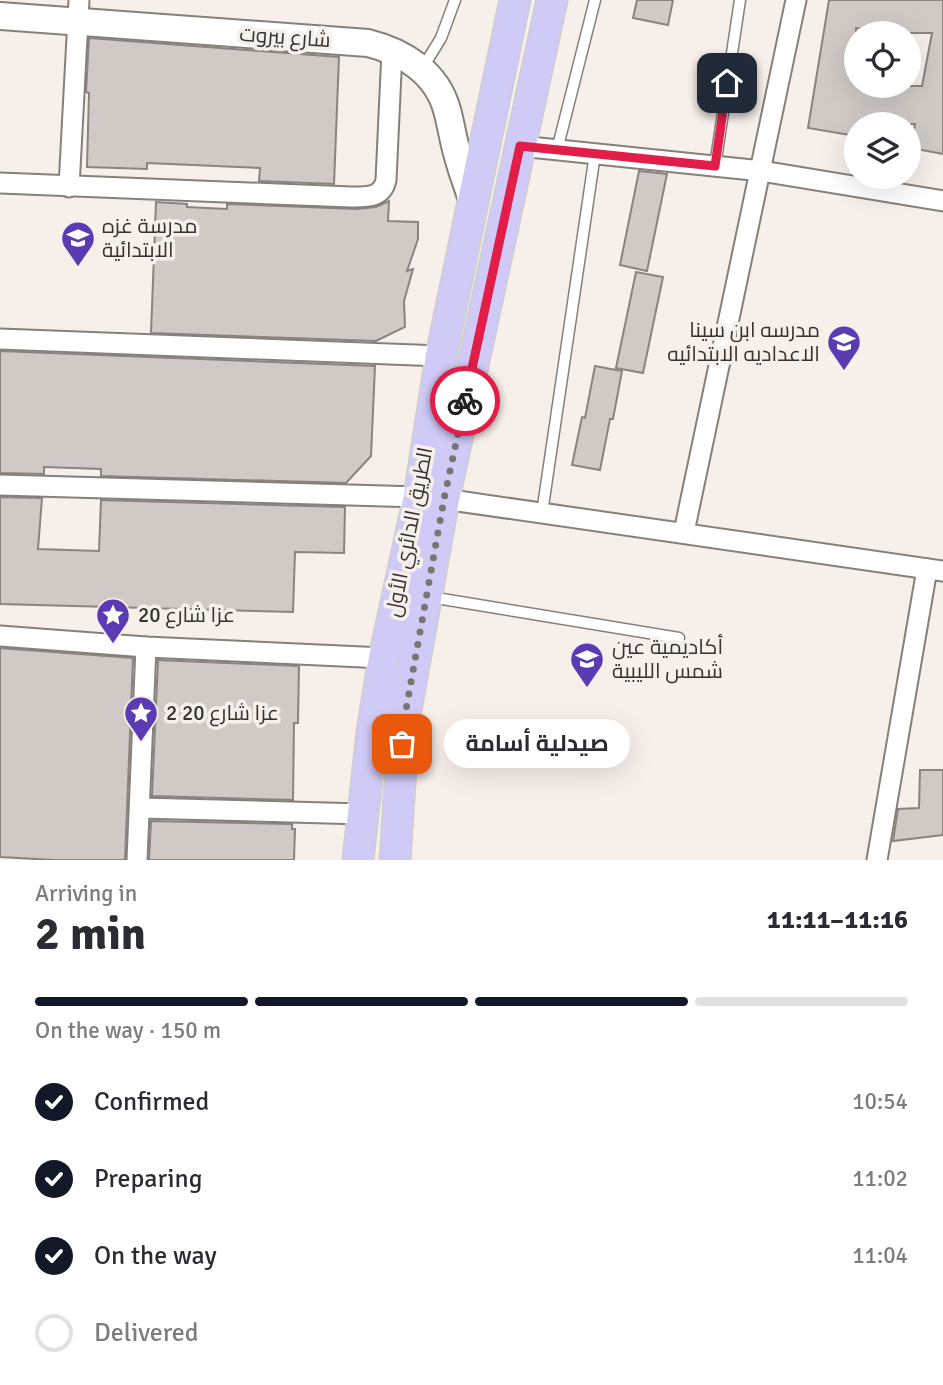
<!DOCTYPE html>
<meta charset="utf-8">
<style>
:root{--surface:#fff;--page:#f2f2f3;--text:#2b2b33;--muted:#7c7c81;--line:#e1e1e2;--accent:#111827}
body{margin:0;font-family:Signika,Cairo,sans-serif;background:var(--page);color:var(--text);height:100vh;display:flex;flex-direction:column;font-size:26px;white-space:nowrap}
*{box-sizing:border-box;margin:0}
p{font-size:23px;color:var(--muted)}
.icon{flex:none;width:38px;height:38px;fill:none;stroke:currentColor;stroke-width:2;stroke-linecap:round;stroke-linejoin:round}
.map{position:relative;height:860px;overflow:hidden}
.sheet{display:flex;flex-direction:column;background:var(--surface);flex:1}
.sheet>*{flex:none}
.buttons{position:absolute;left:844px;top:21px;display:grid;gap:14px}
.buttons a{display:grid;place-items:center;width:77px;height:77px;border-radius:50%;background:var(--surface);box-shadow:0 7px 28px #0002;font-size:35px}
.pin{position:absolute;display:grid;place-items:center;width:60px;height:60px;color:#fff;margin:-30px;border-radius:14px;box-shadow:0 4px 10px #0006}
.courier{position:absolute;display:grid;place-items:center;width:70px;height:70px;margin:-35px;border:5px solid #e11d48;border-radius:50%;background:#fff;color:#222;box-shadow:0 2px 9px #0007}
.bubble{position:absolute;height:49px;border-radius:24px;background:var(--surface);box-shadow:0 7px 28px #0002;font-size:23px;font-weight:700;line-height:49px;text-align:center}
.overview em{font-style:normal;font-weight:700}
.overview div{display:flex;flex-direction:column-reverse}
.overview{display:flex;align-items:center;justify-content:space-between;height:119px;padding:0 35px}
h1{font-size:46px;font-weight:700;line-height:52px}
.bar{display:grid;grid-template-columns:repeat(4,1fr);gap:10px 7px;align-content:center;height:84px;padding:0 35px}
.bar i{height:9px;border-radius:5px;background:var(--line)}
.bar .on{background:var(--accent)}
.bar p{grid-column:span 4}
ol{padding:0 35px;list-style:none}
li{display:flex;align-items:center;gap:21px;height:77px}
li p{margin-inline-start:auto}
li .icon{padding:7px;border-radius:50%;background:var(--accent);color:#fff;stroke-width:4}
li:last-child{color:var(--muted)}
li i{width:38px;height:38px;border:4px solid var(--line);border-radius:50%}
.map>svg:first-child{display:block}
</style>
<div class="map">
<svg width="943" height="860" viewBox="0 0 943 860">
<rect width="100%" height="100%" fill="#f6efea"/>
<g fill="#d0c9c5" stroke="#8a8480" stroke-width="2" fill-rule="evenodd">
<path d="M637,0H673L668,25L633,18Z"/>
<path d="M829,0H943V154L911,148L915,124H856V136L808,128ZM856,28L886,33H932L922,86H856Z"/>
<path d="M89,38L339,57L334,184L259,181L260,168L147,163V169L87,167L89,93L86,92Z"/>
<path d="M639,171L667,174L647,271L620,265Z"/>
<path d="M389,201L388,221L418,222V239L407,271L413,269L404,301L405,327L376,341L151,333L156,202L187,204V207L227,209V204L357,209L376,207Z"/>
<path d="M636,272L663,277L643,373L616,368Z"/>
<path d="M0,351L375,366L371,456L346,483L101,476V469L44,467V474L0,473Z"/>
<path d="M595,366L622,371L613,419H610L600,470L572,465L582,417L585,418Z"/>
<path d="M0,497L42,498L38,549L99,551L101,500L345,507L344,553L295,552L293,612L0,604Z"/>
<path d="M0,648L133,658L125,860H54L0,857Z"/>
<path d="M158,660L299,666L298,723H294L293,800L152,796Z"/>
<path d="M920,770H943V835L893,841L898,809L919,808Z"/>
<path d="M151,821L292,824V829H295L294,860H149Z"/>
</g>
<g fill="none" stroke-linecap="round" stroke-linejoin="round">
<g stroke="#86807b" stroke-width="13">
<g id="lane">
<path d="M422,69L441,38L455,0"/>
<path d="M557,150L595,0"/>
<path d="M715,166L740,0"/>
<path d="M542,513L595,154"/>
<path d="M430,597L679,638"/>
</g>
</g>
<g stroke="#86807b" stroke-width="23">
<g id="street">
<path d="M520,146L762,171L943,201"/>
<path d="M0,183L351,197C367,197 382,198 386,180L392,51"/>
<path d="M69,187L79,0"/>
<path d="M0,339L441,356"/>
<path d="M0,485L419,497"/>
<path d="M444,499L943,571"/>
<path d="M684,532L796,0"/>
<path d="M0,636L146,647L384,658"/>
<path d="M140,808L363,814"/>
<path d="M137,860L146,647"/>
<path d="M877,860L927,569"/>
</g>
</g>
<g stroke="#86807b" stroke-width="30">
<path id="secondary" d="M0,16L368,43C404,52 437,73 447,110C451,124 453,139 457,153C461,169 467,184 472,200"/>
</g>
<g stroke="#cfcece" stroke-width="33">
<g id="primary">
<path d="M358,860L372,732L384,658L419,497L441,356L515,0"/>
<path d="M395,860L404,721L444,499L552,0"/>
</g>
</g>
<use href="#lane" stroke="#fff" stroke-width="10"/>
<use href="#street" stroke="#fff" stroke-width="19"/>
<use href="#secondary" stroke="#fff" stroke-width="26"/>
<use href="#primary" stroke="#d0caf7" stroke-width="30"/>
</g>
<g fill="none" stroke-linecap="round" stroke-linejoin="round">
<path stroke="#797572" stroke-width="7" stroke-dasharray="0 12.6" d="M402,744L404,721L444,499L465,401"/>
<path stroke="#e11d48" stroke-width="9" d="M465,401L520,146L715,166L727,83"/>
</g>
<defs>
<g id="school-pin" transform="scale(1.75)"><path d="M0 17L-7.5 6A9.5 9.5 0 1 1 7.5 6Z" fill="#5b3bb3" stroke="#f6efea"/><path d="M0-5L7-2L0 1L-7-2ZM-4 1L0 2.5L4 1V4Q0 6-4 4Z" fill="#fff"/></g>
<g id="sight-pin" transform="scale(1.75)"><path d="M0 17L-7.5 6A9.5 9.5 0 1 1 7.5 6Z" fill="#5b3bb3" stroke="#f6efea"/><path d="M0-6L1.8-2.2L6-1.7L2.9 1.2L3.7 5.4L0 3.3L-3.7 5.4L-2.9 1.2L-6-1.7L-1.8-2.2Z" fill="#fff"/></g>
<g id="university-pin" transform="scale(1.75)"><path d="M0 17L-7.5 6A9.5 9.5 0 1 1 7.5 6Z" fill="#5b3bb3" stroke="#f6efea"/><path d="M0-5L7-2L0 1L-7-2ZM-4 1L0 2.5L4 1V4Q0 6-4 4Z" fill="#fff"/></g>
</defs>
<g fill-rule="evenodd">
<use href="#school-pin" x="78" y="238"/>
<use href="#school-pin" x="844" y="342"/>
<use href="#sight-pin" x="113" y="615"/>
<use href="#university-pin" x="587" y="659"/>
<use href="#sight-pin" x="141" y="713"/>
</g>
<g text-anchor="middle" dominant-baseline="central" stroke-width="7" stroke-linejoin="round" paint-order="stroke">
<g font-size="21" fill="#363331" stroke="#f6efea">
<text transform="translate(285 37) rotate(4)">شارع بيروت</text>
<text transform="translate(409 532) rotate(-79)">الطريق الدائري الأول</text>
</g>
<g font-size="21" fill="#363331" stroke="#f6efea" text-anchor="start">
<text x="102" y="226">مدرسة غزه<tspan x="102" dy="24">الابتدائية</tspan></text>
<text x="820" y="330" text-anchor="end">مدرسه ابن سينا<tspan x="820" dy="24">الاعداديه الابتدائيه</tspan></text>
<text x="138" y="615">عزا شارع 20</text>
<text x="612" y="647">أكاديمية عين<tspan x="612" dy="24">شمس الليبية</tspan></text>
<text x="166" y="713">عزا شارع 20 2</text>
</g>
</g>
</svg>
<div class="buttons">
<a><svg class="icon" aria-label="locate" viewBox="0 0 24 24"><circle cx="12" cy="12" r="6"/><path d="M12 2v4M12 18v4M2 12h4M18 12h4"/></svg></a>
<a><svg class="icon" aria-label="layers" viewBox="0 0 24 24"><path d="M12 4l9 5-9 5-9-5zM3 14l9 5 9-5"/></svg></a>
</div>
<div class="pin" style="left:402px;top:744px;background:#ea580c"><svg class="icon" aria-label="bag" viewBox="0 0 24 24"><path d="M5 8h14l-1 12H6zM9 8a3 3 0 0 1 6 0"/></svg></div>
<div class="pin" style="left:727px;top:83px;background:#1f2937"><svg class="icon" aria-label="home" viewBox="0 0 24 24"><path d="M3 11l9-7 9 7M6 9v11h12V9"/></svg></div>
<div class="courier" style="left:465px;top:401px"><svg class="icon" aria-label="bike" viewBox="0 0 24 24"><circle cx="6" cy="16" r="4"/><circle cx="18" cy="16" r="4"/><path d="M6 16l4-8h5l3 8M10 8l3 8H6M13 5h3"/></svg></div>
<div class="bubble" style="left:444px;top:719px;width:186px">صيدلية أسامة</div>
</div>
<section class="sheet">
<div class="overview"><div><h1>2 min</h1><p>Arriving in</p></div><em>11:11–11:16</em></div>
<div class="bar"><i class="on"></i><i class="on"></i><i class="on"></i><i></i><p>On the way · 150 m</p></div>
<ol>
<li><svg class="icon" aria-label="check" viewBox="0 0 24 24"><path d="M5 12l5 5 9-10"/></svg>Confirmed<p>10:54</p></li>
<li><svg class="icon" aria-label="check" viewBox="0 0 24 24"><path d="M5 12l5 5 9-10"/></svg>Preparing<p>11:02</p></li>
<li><svg class="icon" aria-label="check" viewBox="0 0 24 24"><path d="M5 12l5 5 9-10"/></svg>On the way<p>11:04</p></li>
<li><i></i>Delivered</li>
</ol>
</section>
